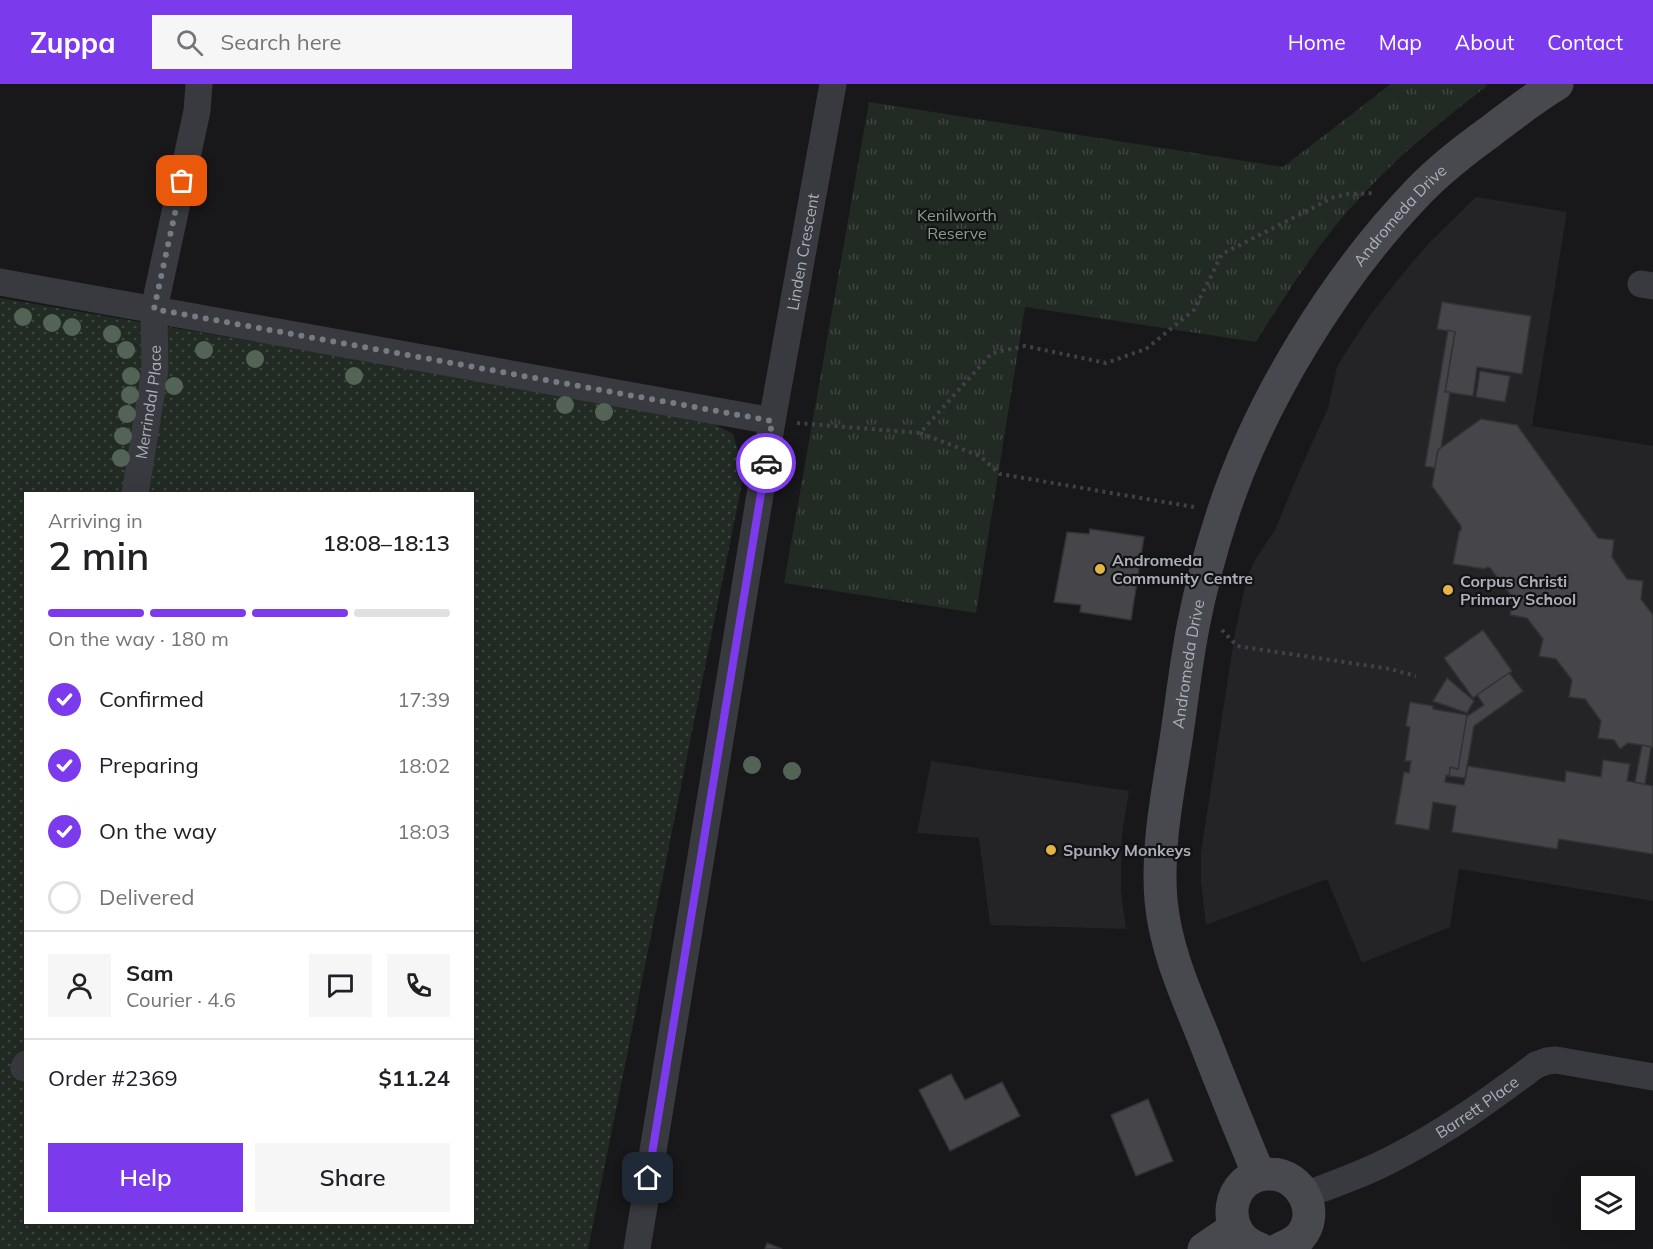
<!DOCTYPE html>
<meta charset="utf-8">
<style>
:root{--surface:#fff;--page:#f6f6f6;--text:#202124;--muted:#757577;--line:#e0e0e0;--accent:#7c3aed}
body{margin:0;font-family:Mulish,sans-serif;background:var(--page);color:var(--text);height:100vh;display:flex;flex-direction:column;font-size:22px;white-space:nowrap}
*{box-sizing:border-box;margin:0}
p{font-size:20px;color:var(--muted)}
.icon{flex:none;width:33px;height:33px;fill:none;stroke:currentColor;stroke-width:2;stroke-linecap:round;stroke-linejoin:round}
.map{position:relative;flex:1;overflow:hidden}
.details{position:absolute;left:24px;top:408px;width:450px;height:732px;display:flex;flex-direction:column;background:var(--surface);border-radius:0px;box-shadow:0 6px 24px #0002}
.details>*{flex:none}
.buttons{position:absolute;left:1581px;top:1092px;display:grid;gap:12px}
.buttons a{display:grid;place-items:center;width:54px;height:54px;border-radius:0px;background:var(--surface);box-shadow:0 6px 24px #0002;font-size:30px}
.pin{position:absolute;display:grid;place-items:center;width:51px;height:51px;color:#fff;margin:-26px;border-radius:12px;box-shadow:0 3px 9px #0006}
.courier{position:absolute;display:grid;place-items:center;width:60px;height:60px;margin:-30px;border:4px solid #7c3aed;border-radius:50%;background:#fff;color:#222;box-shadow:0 2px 8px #0007}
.head em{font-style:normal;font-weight:600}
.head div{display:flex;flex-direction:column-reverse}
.head{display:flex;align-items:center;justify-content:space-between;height:102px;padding:0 24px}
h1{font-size:39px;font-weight:600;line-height:45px}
.bar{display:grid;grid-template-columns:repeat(4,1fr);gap:9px 6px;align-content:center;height:72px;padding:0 24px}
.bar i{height:8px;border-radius:4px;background:var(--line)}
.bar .current{background:var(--accent)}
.bar p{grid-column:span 4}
.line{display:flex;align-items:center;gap:15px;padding:0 24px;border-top:2px solid var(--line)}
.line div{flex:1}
.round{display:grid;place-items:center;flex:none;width:63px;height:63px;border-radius:0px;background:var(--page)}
ol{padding:0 24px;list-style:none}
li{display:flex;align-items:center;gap:18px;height:66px}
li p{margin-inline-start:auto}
li .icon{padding:6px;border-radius:50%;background:var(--accent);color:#fff;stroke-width:4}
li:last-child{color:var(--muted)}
li i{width:33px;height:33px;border:3px solid var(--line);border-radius:50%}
.button{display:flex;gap:12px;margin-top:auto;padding:12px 24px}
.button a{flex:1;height:69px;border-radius:0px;background:var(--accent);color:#fff;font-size:24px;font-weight:600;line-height:69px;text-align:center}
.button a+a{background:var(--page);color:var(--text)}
header{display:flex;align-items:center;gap:36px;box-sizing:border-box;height:84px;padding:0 30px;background:var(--accent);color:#fff}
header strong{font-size:28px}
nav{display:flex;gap:33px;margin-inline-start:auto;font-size:21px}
.search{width:420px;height:54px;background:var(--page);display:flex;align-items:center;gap:15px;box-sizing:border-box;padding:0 21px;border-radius:0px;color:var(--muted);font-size:22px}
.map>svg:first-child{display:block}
</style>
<header>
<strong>Zuppa</strong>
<div class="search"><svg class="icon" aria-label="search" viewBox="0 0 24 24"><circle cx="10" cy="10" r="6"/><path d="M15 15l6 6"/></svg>Search here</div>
<nav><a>Home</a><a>Map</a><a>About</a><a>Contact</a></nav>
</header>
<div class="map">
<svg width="1653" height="1165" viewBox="0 0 1653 1165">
<defs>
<pattern id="grass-dots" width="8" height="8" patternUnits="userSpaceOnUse" patternTransform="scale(1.5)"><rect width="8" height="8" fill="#222a24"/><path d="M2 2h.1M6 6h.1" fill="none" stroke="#3f4642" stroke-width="1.8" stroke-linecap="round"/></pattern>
<pattern id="park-tufts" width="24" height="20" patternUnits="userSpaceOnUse" patternTransform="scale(1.5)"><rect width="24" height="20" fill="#222a24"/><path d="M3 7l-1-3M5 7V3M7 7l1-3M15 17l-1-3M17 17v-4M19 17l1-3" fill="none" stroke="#3f4642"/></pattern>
</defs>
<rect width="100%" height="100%" fill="#18181a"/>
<g fill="#242427">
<path d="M1476,113L1567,128L1532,342L1653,362V817L1459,785L1450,843L1362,879L1327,795L1206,841L1201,798V768L1235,549L1247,493L1255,476L1275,446L1299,388L1328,324L1337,283L1344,271L1373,227L1409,182L1431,157Z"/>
<path d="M931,677L1129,707L1122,750L1121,779V808L1126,845L990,841L979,754L917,749Z"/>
</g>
<path fill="url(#grass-dots)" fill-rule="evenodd" d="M0,214L705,335L733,350L744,389L588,1165H0ZM26,410H472V1138H26Z"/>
<path fill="url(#park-tufts)" d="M1391,0H1486L1487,2C1448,32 1410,62 1376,97C1328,144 1291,202 1256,258L1025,223L976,529L784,499L869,18L1283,83Z"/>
<g fill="#45454a" stroke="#333236" stroke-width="1.5">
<path d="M1442,218L1531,232L1522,290L1477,283L1473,312L1445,308L1455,248L1437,245Z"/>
<path d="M1448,246L1455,248L1445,308H1450L1441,364L1438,366L1435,384L1425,382Z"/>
<path d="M1480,287L1510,292L1505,318L1476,313Z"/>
<path d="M1481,335L1517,341L1598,454L1614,456L1612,473L1627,495L1643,497L1641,515L1653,531V663L1628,659L1620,665L1614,656L1598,654L1601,637L1585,615L1569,613L1572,596L1556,575L1539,572L1543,555L1527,534L1510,531L1513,514L1490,484L1487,483L1485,485L1453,480L1459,448L1461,446V442L1432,402L1438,366Z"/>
<path d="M1090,445L1144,453L1131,536L1080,528L1081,521L1054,518L1067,448L1089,450Z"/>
<path d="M1483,546L1512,587L1473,614L1444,574Z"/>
<path d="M1509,589L1523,607L1474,642L1465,694L1449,692L1450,683L1458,685L1466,633L1484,621L1477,611Z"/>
<path d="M1447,594L1474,617L1467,629L1433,617Z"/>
<path d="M1410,618L1433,622V625L1467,631L1458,685L1450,683L1449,692L1446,691L1445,698L1464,701L1468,682L1565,698L1566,687L1601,693L1603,676L1630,680L1627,697L1653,702V770L1559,755L1557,765L1452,748L1456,722L1433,718L1429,746L1395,740L1404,688L1409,689L1411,677H1405L1410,643L1406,642Z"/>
<path d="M1642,661L1651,663L1645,700L1635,698Z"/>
<path d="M951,990L965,1016L1002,998L1020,1032L950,1067L919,1006Z"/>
<path d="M1148,1015L1173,1077L1136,1092L1111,1031Z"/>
<path d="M767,1159L782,1165H765Z"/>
</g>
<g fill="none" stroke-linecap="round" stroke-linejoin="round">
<g stroke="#404146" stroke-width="4" stroke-dasharray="3 4.5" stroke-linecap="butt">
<path d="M797,339L920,349L992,269L1025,262L1106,279L1146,265L1194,226L1222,170L1334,113L1349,110L1376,109"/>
<path d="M920,349L980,372L1000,390L1194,423"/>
<path d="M1222,546L1237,562L1390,585L1416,592"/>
</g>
<g stroke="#393a3f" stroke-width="27">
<path d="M0,198L772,337"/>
<path d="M1641,200L1653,202"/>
<path id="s1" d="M135,410L155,286L154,225L197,27L199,0"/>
<path d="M24,984L26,980"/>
<path id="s2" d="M1305,1111C1335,1100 1366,1089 1394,1074C1445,1048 1491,1015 1536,981L1547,977L1556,976L1653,993"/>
<path id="s3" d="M637,1165L772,337L833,0"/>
</g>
<g stroke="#48494f" stroke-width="33">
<path id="s4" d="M1259,1091C1240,1045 1221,999 1203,952C1185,908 1165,863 1161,816C1156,758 1170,700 1178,642C1183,608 1187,572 1194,538C1201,503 1210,469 1221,435C1258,319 1335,194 1419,107C1441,84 1466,65 1491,47C1513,30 1534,14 1557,0"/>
<path d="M1204,1165L1235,1144"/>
<path d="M1260,1165C1217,1152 1226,1089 1270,1090C1302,1090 1321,1129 1300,1153C1294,1159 1287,1162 1280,1165"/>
</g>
</g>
<g fill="#536456">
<circle cx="23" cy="233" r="9"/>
<circle cx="52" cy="239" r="9"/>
<circle cx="72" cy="243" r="9"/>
<circle cx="112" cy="250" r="9"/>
<circle cx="126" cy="266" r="9"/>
<circle cx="204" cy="266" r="9"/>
<circle cx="255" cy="275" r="9"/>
<circle cx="131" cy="292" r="9"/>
<circle cx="354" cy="292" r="9"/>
<circle cx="174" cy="302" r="9"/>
<circle cx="130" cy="311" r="9"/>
<circle cx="565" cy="321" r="9"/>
<circle cx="604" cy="328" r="9"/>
<circle cx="127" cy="330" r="9"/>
<circle cx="123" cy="352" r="9"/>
<circle cx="121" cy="374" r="9"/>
<circle cx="752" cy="681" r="9"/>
<circle cx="792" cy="687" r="9"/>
</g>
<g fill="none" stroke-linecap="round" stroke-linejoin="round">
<path stroke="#787a81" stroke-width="6" stroke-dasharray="0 10.8" d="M182,97L154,225L772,337L766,379"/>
<path stroke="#7c3aed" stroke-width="8" d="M648,1094L766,379"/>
</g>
<g fill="#e4b546" stroke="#131315" stroke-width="2">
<circle cx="1100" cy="485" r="6"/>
<circle cx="1448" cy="506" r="6"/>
<circle cx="1051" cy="766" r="6"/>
</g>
<g text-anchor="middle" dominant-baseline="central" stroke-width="4.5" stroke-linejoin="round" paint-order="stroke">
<g font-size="16" fill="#84a287" stroke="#131315">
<text x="957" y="131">Kenilworth<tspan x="957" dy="18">Reserve</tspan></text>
</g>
<g font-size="16" fill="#acafb9" stroke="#131315">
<text stroke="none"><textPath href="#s4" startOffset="1035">Andromeda Drive</textPath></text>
<text stroke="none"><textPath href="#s3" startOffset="1011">Linden Crescent</textPath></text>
<text stroke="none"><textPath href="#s1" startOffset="93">Merrindal Place</textPath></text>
<text stroke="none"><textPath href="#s4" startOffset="531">Andromeda Drive</textPath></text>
<text stroke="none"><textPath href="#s2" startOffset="194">Barrett Place</textPath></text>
</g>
<g font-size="16" font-weight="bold" fill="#acafb9" stroke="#131315" text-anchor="start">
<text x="1112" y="476">Andromeda<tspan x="1112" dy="18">Community Centre</tspan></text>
<text x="1460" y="497">Corpus Christi<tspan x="1460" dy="18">Primary School</tspan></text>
<text x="1063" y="766">Spunky Monkeys</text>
</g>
</g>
</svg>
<div class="buttons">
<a><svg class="icon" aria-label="layers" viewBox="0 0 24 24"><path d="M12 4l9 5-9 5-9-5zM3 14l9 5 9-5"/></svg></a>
</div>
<div class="pin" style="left:182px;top:97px;background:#ea580c"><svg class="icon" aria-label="bag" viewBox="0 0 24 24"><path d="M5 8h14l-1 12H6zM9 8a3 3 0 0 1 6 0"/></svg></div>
<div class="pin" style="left:648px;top:1094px;background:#1f2937"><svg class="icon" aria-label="home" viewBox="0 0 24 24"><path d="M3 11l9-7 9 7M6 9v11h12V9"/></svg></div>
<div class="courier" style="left:766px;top:379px"><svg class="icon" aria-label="car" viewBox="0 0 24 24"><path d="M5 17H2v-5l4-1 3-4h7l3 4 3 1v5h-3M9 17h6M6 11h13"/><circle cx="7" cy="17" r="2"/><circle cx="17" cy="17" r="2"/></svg></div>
<section class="details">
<div class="head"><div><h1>2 min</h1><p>Arriving in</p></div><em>18:08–18:13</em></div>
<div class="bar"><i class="current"></i><i class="current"></i><i class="current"></i><i></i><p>On the way · 180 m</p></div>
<ol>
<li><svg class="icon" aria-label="check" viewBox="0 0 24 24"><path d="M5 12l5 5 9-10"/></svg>Confirmed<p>17:39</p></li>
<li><svg class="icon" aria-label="check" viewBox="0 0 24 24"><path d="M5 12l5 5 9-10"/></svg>Preparing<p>18:02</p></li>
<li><svg class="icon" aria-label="check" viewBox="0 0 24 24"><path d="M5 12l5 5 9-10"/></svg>On the way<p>18:03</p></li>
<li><i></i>Delivered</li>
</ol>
<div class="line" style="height:108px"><a class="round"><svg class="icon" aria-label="person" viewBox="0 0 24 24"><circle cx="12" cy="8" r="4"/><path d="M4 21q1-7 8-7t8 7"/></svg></a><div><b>Sam</b><p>Courier · 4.6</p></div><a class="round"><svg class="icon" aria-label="chat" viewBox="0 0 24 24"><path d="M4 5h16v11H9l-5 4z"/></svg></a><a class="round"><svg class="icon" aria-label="phone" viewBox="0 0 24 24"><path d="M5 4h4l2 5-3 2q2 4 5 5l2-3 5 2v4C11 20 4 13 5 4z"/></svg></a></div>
<div class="line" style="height:78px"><div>Order #2369</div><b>$11.24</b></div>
<div class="button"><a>Help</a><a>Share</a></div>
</section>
</div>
